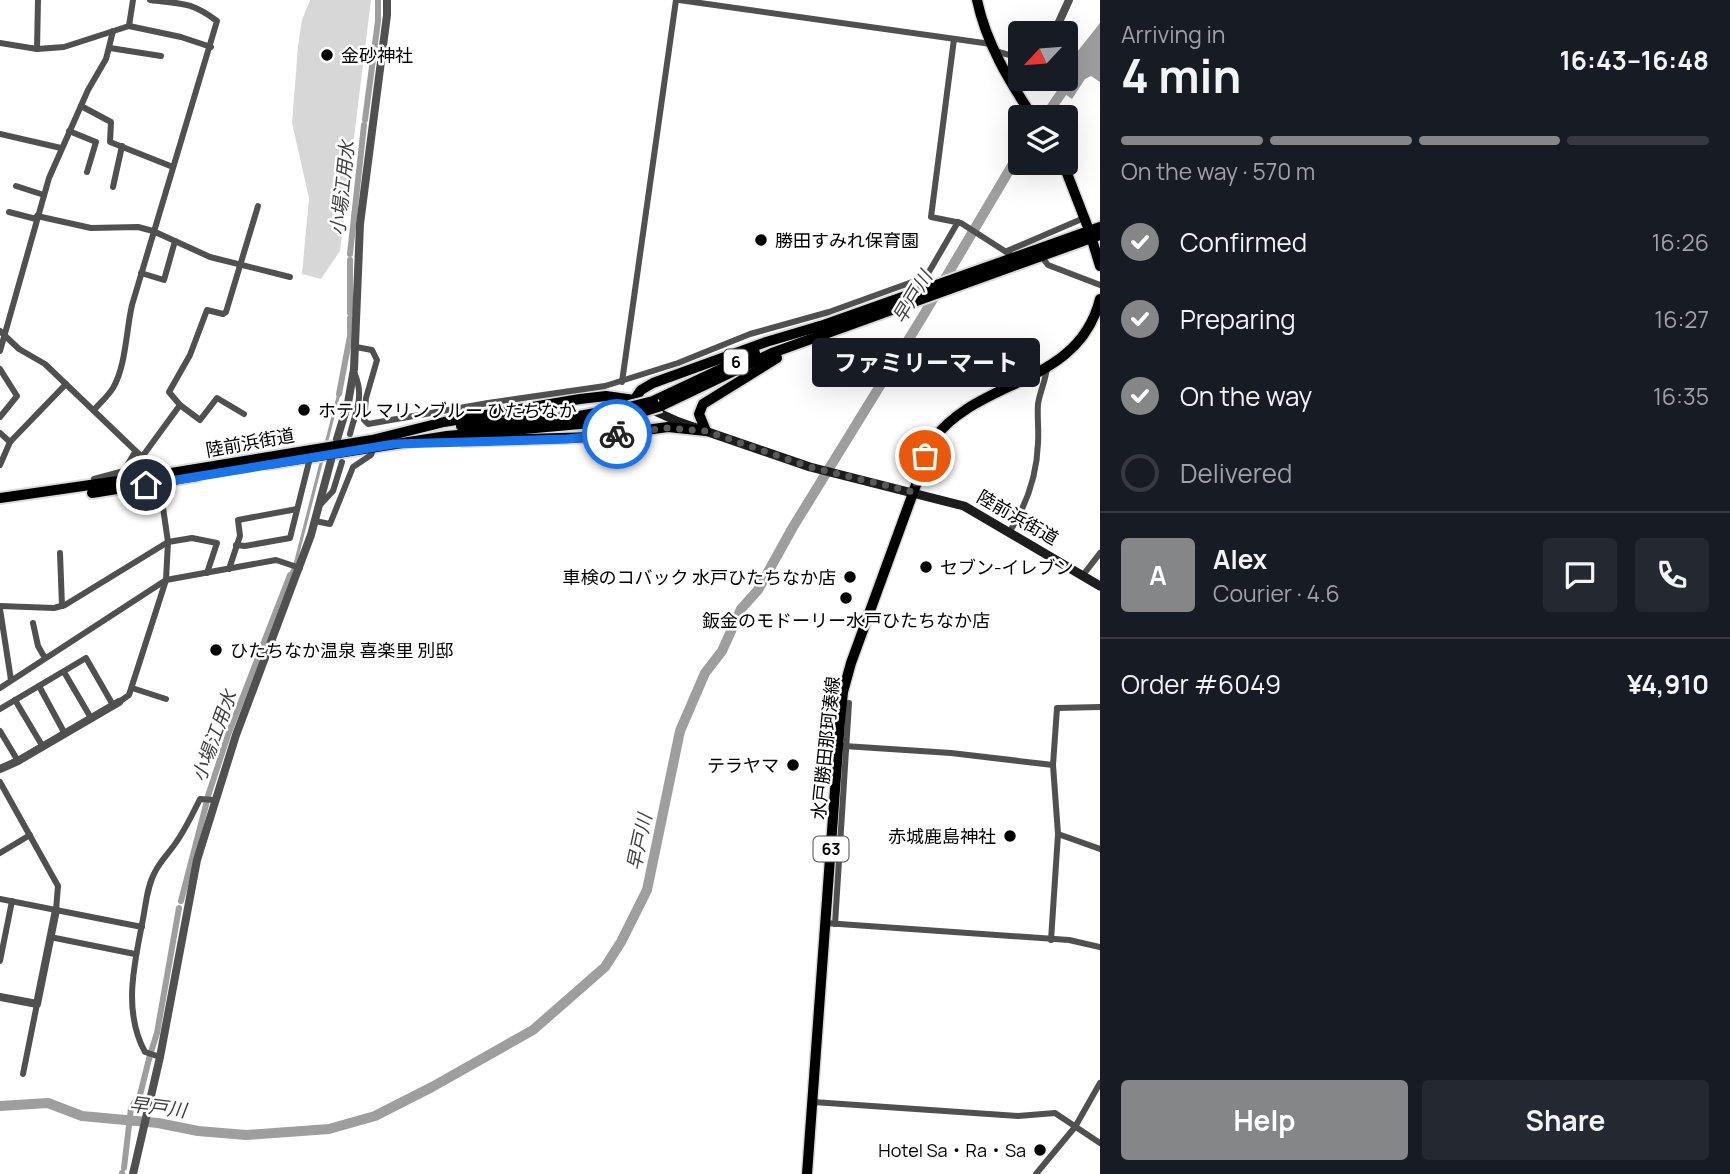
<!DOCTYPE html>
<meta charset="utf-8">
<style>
:root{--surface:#171b24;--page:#242831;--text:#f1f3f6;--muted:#9ea1a6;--line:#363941;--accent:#858687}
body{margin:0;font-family:Manrope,"Noto Sans JP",sans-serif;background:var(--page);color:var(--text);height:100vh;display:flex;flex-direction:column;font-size:26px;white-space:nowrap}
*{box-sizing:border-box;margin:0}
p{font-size:23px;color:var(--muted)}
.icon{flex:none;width:38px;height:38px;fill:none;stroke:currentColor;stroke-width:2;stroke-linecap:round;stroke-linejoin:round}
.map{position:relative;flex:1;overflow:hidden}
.sheet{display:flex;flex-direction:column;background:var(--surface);width:630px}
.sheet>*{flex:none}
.needle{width:46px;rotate:244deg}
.controls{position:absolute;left:1008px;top:21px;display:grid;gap:14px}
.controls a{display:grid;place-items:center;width:70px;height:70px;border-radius:7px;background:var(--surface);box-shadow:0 7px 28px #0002;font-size:35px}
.pin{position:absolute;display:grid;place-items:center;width:60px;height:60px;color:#fff;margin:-30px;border:4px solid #fff;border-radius:50%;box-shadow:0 2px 7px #0007}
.courier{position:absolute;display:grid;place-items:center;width:70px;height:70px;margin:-35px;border:5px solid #1a73e8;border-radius:50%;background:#fff;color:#222;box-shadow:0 2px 9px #0007}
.bubble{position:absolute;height:49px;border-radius:7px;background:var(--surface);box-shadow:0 7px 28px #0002;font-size:23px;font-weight:700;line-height:49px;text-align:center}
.headline em{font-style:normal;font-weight:700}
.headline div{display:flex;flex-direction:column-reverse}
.headline{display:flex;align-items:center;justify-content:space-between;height:119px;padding:0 21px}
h1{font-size:46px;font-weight:700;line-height:52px}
.bar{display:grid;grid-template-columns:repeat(4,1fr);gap:10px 7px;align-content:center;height:84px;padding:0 21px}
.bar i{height:9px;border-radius:5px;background:var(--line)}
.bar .active{background:var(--accent)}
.bar p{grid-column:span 4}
.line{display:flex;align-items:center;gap:18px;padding:0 21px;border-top:2px solid var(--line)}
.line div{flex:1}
.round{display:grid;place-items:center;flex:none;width:74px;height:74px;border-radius:7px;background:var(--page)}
ol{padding:0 21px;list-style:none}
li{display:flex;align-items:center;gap:21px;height:77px}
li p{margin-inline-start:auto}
li .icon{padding:7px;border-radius:50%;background:var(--accent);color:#fff;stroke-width:4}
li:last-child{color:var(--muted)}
li i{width:38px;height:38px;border:4px solid var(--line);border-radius:50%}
.cta{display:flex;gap:14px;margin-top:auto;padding:14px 21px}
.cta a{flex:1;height:80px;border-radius:7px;background:var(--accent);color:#fff;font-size:28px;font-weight:700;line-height:80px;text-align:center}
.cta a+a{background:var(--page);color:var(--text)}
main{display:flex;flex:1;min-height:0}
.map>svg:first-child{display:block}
</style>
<main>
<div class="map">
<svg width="1100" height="1174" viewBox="0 0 1100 1174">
<rect width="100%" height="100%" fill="#fff"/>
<path fill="#d7d7d7" d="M310,0H371L340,251L321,279L302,274L309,198L292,123L298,46L302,20Z"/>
<g fill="#9e9e9e">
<path d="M1100,23V82L1091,76L1085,79L1072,99L1052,85L1056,79H1066V66Z"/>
<path d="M339,387L342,388L297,563L289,582L286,581L294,562Z"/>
</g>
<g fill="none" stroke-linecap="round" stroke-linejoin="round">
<g stroke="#9e9e9e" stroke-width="6">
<path d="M365,120L378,21V0"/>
<path d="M350,254L364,125"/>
<path d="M350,260V313"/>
<path d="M339,394L350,336V318"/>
<path d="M208,796L228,735L290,575"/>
<path d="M181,901L207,801"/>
<path d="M151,1052L157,1033L179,908"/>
<path d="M124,1168L131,1108L140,1095L150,1055"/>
<path d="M122,1174V1173"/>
</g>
<g stroke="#9e9e9e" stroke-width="10">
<path d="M1045,117L1069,82"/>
<path d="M0,1106L48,1103L82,1116L158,1123L198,1131L246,1135L329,1129L375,1116L432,1087L533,1030L605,967L621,942L647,890L680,731L705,673L722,651L741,609L758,590L793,527L923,316L1020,152"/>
</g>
<g stroke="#dbdbdb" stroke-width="13">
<g id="primary">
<path d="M977,0C986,43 1009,81 1033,117"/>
<path d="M1063,163L1087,225"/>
<path d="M1093,243L1100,266"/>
<path d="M807,1174L840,721L843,692L851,663L932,441C978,377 1078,387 1100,299"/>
</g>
</g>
<g stroke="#dbdbdb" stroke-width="14">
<g id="trunk">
<path d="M815,328L1100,227"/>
<path d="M653,401L755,353"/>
<path d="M661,406L772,353L1100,235"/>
<path d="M461,426L579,416L629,407"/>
<path d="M706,431L699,414L703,404L777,358"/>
<path d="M463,441L594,437L668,427L706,431"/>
<path d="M268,464L447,436L580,424L639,413"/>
<path d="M92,493L197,476"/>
<path d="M0,498L159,475L372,440L444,422L580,399L606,396L634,400L641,390L653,383L766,342L820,326"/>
</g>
</g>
<g stroke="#505050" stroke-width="6">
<path d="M679,0L991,44"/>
<path d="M129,26L133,0"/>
<path d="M954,39L931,217L961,223L1014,257"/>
<path d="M0,43L37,49L64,47L129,26L181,37L211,47"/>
<path d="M110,48L161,56"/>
<path d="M37,49L38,0"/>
<path d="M995,51L1020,58"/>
<path d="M81,106L111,122L110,142L173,167"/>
<path d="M69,131L96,142L87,172"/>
<path d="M0,134L61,148"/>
<path d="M16,186L44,195"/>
<path d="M113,187L122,146"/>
<path d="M9,212L36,219"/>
<path d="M37,216L91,228L138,227L153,231L210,257L290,277"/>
<path d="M1007,251L1084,218"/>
<path d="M1041,256L1048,265L1100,285"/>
<path d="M141,273L164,280L175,241"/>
<path d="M0,331L19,349L45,364L142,457L180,405"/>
<path d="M356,347L372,350L377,360L366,398L364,420L368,424L488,403L605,386L678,363L750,334L829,312L926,277L958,222"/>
<path d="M0,351L49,178L88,90L106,59L113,31"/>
<path d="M0,369L17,396L0,417"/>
<path d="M622,382L676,0"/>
<path d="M94,410C100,403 108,396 113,388C126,366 126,331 132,305L217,21C190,1 181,4 150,0"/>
<path d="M244,414L217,398L200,420L180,405L169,392L190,355L207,310L223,314L226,312L258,206"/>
<path d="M0,433L10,442"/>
<path d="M350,434C356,410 365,396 354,372"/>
<path d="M0,465L10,442L66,384"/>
<path d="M95,485L94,479L124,471L135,452"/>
<path d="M320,505L333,491L342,462"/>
<path d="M315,521L330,524L353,467L371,455L374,447"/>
<path d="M1010,531C1027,504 1037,475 1038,443C1039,430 1037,417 1038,404C1040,391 1046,380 1047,367"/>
<path d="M236,545L245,546L290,538L310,458"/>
<path d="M60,553L62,606"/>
<path d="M229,569L240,536L238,520L297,509"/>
<path d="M1083,575L1100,553"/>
<path d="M0,606L54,608L65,605L168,542L192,538L217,543L207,573"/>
<path d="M0,609L11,680"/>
<path d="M33,623L38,646L45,658"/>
<path d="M64,672L91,718"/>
<path d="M39,686L65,734"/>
<path d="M0,688L166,580L276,560L300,568"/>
<path d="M132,688L166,699"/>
<path d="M15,700L43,747"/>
<path d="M119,702L129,695L166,580L168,542L159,480"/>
<path d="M0,709L86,658L113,705"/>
<path d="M0,731L18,761"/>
<path d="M844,746L951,753L1053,765"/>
<path d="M0,782L58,886L56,910"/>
<path d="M1058,834L1100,849"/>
<path d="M0,853L30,835"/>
<path d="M0,899L142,927"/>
<path d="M825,923L1069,940L1100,947"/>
<path d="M835,924L849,703"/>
<path d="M50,937L135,954"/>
<path d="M1051,940L1058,834L1053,765L1057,708L1100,707"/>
<path d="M0,961L12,901"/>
<path d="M160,1057L145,1052C122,1010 135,962 143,919C146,904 147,886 155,872C160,861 170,852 177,841C186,828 193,813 200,799L214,800"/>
<path d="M23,1074L37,1004"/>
<path d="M813,1102L1018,1116L1055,1113L1100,1143"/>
<path d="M1036,1174L1075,1127L1100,1083"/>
</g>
<g stroke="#505050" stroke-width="8">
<path d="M1054,33L1069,0"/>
<path d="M337,439L348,403L354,369L360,224L387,15V0"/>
<path d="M0,769L18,761L119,702"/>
<path d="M0,997L37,1004L56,910"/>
<path d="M133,1174L160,1057L197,860L236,735L311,535L331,460"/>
</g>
<path stroke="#1d1d1d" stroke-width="9" d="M648,408L679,422L810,467L964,506L1100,586"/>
<use href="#primary" stroke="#000" stroke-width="10"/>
<use href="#trunk" stroke="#000" stroke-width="10"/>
<g stroke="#dbdbdb" stroke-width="14" stroke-linecap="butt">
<g id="trunk-bridge">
<path d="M629,407L653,401"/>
<path d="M639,413L661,406"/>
</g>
</g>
<use href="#trunk-bridge" stroke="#000" stroke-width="10"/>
</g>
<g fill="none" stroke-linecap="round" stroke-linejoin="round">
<path stroke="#595959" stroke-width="7" stroke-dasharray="0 12.6" d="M617,434L668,428L706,431L810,467L913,492L925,456"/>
<path stroke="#1a73e8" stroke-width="9" d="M146,485L394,444L567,439L617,434"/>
</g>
<g fill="#000" stroke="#fff" stroke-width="2.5">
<circle cx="327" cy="55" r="7"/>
<circle cx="761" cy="240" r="7"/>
<circle cx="304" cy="410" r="7"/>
<circle cx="926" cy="567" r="7"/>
<circle cx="850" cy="577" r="7"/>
<circle cx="846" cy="598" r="7"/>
<circle cx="216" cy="650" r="7"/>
<circle cx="793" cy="765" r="7"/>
<circle cx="1010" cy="836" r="7"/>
<circle cx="1040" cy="1150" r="7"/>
</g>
<g text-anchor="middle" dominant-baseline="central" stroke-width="5" stroke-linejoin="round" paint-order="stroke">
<g fill="#fff" stroke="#4c4c4c" stroke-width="2">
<rect x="724" y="349.5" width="24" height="25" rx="5"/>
<rect x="813.5" y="836.5" width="35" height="25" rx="5"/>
</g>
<g font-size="16" font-weight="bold" fill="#000">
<text x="736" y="362">6</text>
<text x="831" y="849">63</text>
</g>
<g font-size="18" fill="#000" stroke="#fff" text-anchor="start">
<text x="341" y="55">金砂神社</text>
<text x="775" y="240">勝田すみれ保育園</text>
<text x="318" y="410">ホテル マリンブルー ひたちなか</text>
<text x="940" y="567">セブン-イレブン</text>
<text x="836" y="577" text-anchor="end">車検のコバック 水戸ひたちなか店</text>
<text x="846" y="620" text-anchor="middle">鈑金のモドーリー水戸ひたちなか店</text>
<text x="230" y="650">ひたちなか温泉 喜楽里 別邸</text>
<text x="779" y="765" text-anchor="end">テラヤマ</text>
<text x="996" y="836" text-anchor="end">赤城鹿島神社</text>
<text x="1026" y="1150" text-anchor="end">Hotel Sa・Ra・Sa</text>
</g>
<g font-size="18" fill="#000" stroke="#fff">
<text transform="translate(250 442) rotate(-10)">陸前浜街道</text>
<text transform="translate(1018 517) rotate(30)">陸前浜街道</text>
<text transform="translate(825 748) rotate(-84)">水戸勝田那珂湊線</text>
</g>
<g font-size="19" font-style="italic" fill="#3f3f3f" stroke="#fff">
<text transform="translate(342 188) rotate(-84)">小場江用水</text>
<text transform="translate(912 297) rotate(-59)">早戸川</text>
<text transform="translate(214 736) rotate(-70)">小場江用水</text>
<text transform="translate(639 842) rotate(-78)">早戸川</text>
<text transform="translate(158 1107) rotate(7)">早戸川</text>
</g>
</g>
</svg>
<div class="controls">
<a><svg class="needle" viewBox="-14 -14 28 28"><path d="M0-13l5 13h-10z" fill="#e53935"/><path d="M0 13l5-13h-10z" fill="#9ea1a6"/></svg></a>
<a><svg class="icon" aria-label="layers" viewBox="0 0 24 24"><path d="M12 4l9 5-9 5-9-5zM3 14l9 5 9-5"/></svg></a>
</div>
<div class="pin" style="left:925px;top:456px;background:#ea580c"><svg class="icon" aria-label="bag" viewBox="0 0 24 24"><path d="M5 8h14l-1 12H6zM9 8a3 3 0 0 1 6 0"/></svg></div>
<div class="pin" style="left:146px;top:485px;background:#1f2937"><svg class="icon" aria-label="home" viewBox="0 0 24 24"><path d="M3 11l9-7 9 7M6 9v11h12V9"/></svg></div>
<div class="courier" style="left:617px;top:434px"><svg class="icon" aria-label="bike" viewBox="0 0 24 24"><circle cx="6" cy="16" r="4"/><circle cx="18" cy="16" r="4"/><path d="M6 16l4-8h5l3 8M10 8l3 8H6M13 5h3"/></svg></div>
<div class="bubble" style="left:812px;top:338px;width:228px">ファミリーマート</div>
</div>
<section class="sheet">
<div class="headline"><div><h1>4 min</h1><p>Arriving in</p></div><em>16:43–16:48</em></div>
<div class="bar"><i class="active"></i><i class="active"></i><i class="active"></i><i></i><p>On the way · 570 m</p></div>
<ol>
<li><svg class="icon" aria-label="check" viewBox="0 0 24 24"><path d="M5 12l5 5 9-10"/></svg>Confirmed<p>16:26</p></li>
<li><svg class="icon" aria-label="check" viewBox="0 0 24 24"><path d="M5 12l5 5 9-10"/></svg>Preparing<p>16:27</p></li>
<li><svg class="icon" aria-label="check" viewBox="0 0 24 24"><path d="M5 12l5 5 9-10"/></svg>On the way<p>16:35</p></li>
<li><i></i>Delivered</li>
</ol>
<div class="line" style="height:126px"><b class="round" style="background:var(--accent);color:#fff">A</b><div><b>Alex</b><p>Courier · 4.6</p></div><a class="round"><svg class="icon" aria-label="chat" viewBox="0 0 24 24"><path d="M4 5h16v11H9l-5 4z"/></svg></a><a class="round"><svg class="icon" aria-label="phone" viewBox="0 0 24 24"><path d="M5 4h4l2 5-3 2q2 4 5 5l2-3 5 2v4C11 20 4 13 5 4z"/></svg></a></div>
<div class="line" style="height:91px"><div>Order #6049</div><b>¥4,910</b></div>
<div class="cta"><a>Help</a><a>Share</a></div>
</section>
</main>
